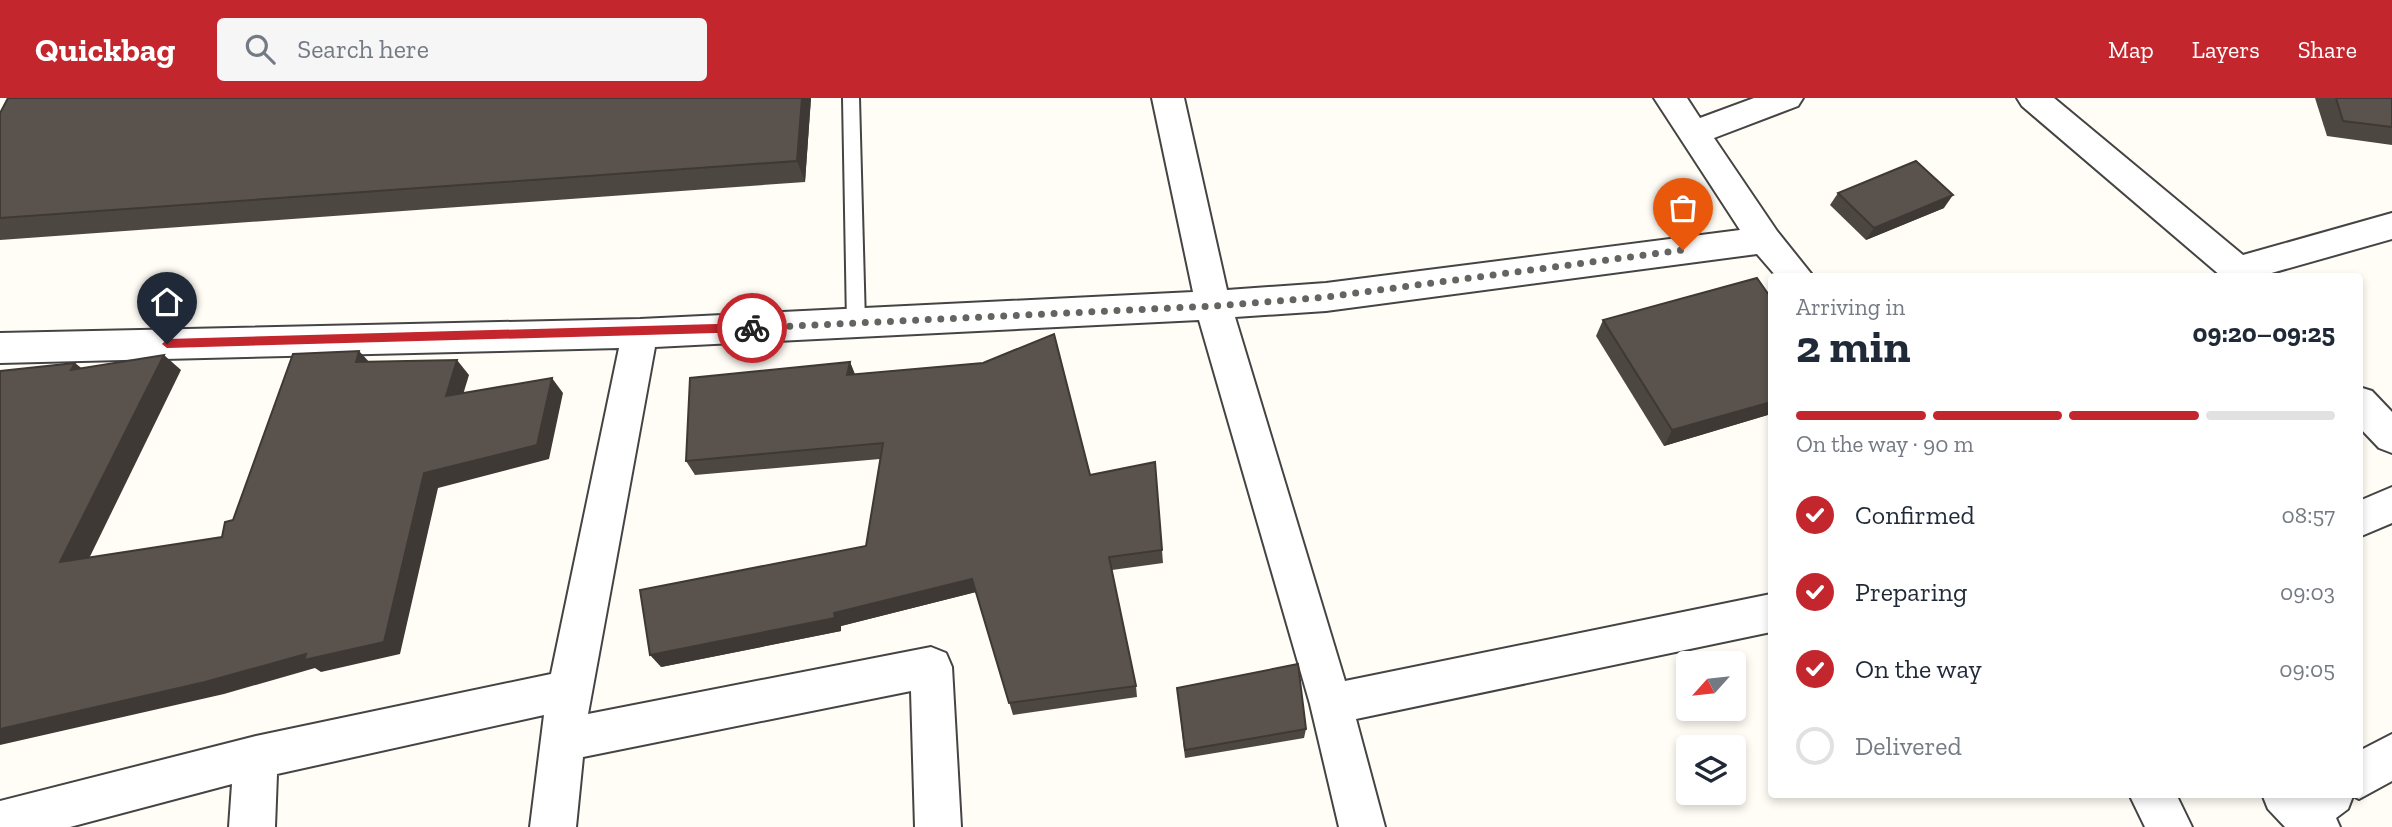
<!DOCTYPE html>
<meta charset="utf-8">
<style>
:root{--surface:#fff;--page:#f6f6f7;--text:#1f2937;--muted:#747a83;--line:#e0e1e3;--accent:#c4262e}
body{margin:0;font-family:"Zilla Slab",serif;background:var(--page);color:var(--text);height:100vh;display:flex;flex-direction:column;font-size:26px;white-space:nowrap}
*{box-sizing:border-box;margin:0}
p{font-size:23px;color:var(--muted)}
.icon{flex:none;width:38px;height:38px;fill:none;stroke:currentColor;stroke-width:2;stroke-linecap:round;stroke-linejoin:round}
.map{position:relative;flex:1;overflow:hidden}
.sheet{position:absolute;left:1768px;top:175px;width:595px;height:525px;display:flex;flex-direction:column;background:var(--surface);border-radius:7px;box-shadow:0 4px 10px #0003}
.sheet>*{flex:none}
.needle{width:46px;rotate:243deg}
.controls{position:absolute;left:1676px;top:553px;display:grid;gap:14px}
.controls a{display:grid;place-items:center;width:70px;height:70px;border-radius:7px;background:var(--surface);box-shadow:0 4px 10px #0003;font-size:35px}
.pin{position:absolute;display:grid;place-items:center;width:60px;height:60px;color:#fff;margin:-72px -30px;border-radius:50% 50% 50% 0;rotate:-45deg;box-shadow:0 0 7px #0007}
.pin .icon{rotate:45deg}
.courier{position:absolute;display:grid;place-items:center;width:70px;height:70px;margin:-35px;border:5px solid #c4262e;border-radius:50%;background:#fff;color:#222;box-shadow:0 2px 9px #0007}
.head em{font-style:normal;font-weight:700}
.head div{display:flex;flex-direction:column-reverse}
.head{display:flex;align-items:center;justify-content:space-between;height:119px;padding:0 28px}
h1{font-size:46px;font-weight:700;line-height:52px}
.bar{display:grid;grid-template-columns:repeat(4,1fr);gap:10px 7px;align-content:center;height:84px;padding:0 28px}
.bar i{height:9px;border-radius:5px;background:var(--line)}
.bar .active{background:var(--accent)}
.bar p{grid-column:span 4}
ol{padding:0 28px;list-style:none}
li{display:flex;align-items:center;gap:21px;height:77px}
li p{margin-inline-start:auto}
li .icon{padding:7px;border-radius:50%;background:var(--accent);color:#fff;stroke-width:4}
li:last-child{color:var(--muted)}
li i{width:38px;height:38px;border:4px solid var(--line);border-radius:50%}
header{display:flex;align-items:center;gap:42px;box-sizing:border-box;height:98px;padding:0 35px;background:var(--accent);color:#fff}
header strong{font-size:33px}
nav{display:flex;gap:38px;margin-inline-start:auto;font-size:24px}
.search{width:490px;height:63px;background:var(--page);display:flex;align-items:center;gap:18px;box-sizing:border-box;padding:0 24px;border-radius:7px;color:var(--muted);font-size:26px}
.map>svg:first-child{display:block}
</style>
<header>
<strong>Quickbag</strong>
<div class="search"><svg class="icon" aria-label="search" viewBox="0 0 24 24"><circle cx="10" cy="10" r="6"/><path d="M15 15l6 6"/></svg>Search here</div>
<nav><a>Map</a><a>Layers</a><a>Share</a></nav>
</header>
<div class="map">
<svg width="2392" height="729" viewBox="0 0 2392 729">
<rect width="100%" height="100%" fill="#fffdf5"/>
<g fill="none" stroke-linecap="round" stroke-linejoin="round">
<g stroke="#444" stroke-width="4">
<path id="lane" d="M843,0H859L865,225L856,232L847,225Z"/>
</g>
<g stroke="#444" stroke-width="4">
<g id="street">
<path d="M1152,0H1184L1227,192L1326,185L1740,132L1654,0H1687L1700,20L1754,0H1803L1798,8L1714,40L1777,133L1813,178H1776L1757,156L1326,213L1235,219L1345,583L1771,496V534L1356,621L1385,729H1339L1310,606L1199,222L655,249L588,616L931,549L946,555L952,569L961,729H915L911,593L583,659L576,729H530L544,617L277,676L275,729H229L232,686L70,729H0V703L256,638L551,576L619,250L0,265V235L640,221L1193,194Z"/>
<path d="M2017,0H2054L2243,157L2392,115V141L2261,178H2221L2022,8Z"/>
<path d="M2359,289L2372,293L2392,314V355L2379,350L2359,329Z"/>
<path d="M2392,389V425L2359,439V403Z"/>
<path d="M2392,636V683L2359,701L2353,698L2348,711L2336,720L2340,729H2285L2268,711L2262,696H2359V653Z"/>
<path d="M2129,696H2176L2192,729H2145Z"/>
</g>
</g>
<use href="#lane" fill="#fff" fill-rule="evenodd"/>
<use href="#street" fill="#fff" fill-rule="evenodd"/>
</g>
<g fill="#4d4742">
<path d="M8,0H811L805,84L0,142V15Z"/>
<path d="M2315,0H2392V47L2327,38Z"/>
<path d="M1838,95L1944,110L1866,142L1830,107Z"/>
<path d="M1771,200V316L1664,348L1596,238L1603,222Z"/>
<path d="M850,264L855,276L1090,377L1162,452L1163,465L1112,472L1136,588L1137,599L1013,617L976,494L841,528V533L661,569L866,448L880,361L695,377L686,363Z"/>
<path d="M1177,590L1306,631L1304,640L1185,660Z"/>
</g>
<g fill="#3f3936">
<path d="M802,0H811L805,84L797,63Z"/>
<path d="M1953,97L1944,110L1866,142L1874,130Z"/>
<path d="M359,253L373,268L356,264Z"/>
<path d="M164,257L181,272L81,477L60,464Z"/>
<path d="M457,262L469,277L458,313L446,298Z"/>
<path d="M850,264L856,280L847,277Z"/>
<path d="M75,265L94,280L71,272Z"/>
<path d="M552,280L563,295L549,361L438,390L400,556L321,574L315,570L224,596L0,647V631L424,375Z"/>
<path d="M1771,304V316L1664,348L1672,332Z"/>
<path d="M972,481L976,494L841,528V533L661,569L650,557L834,515Z"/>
</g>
<g fill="#5a524d" stroke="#3f3936" stroke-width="2">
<path d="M8,0H802L797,63L0,120V15Z"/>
<path d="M2336,0H2392V29L2343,23Z"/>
<path d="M1916,63L1953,97L1874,130L1838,95Z"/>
<path d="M1757,180L1771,200V304L1672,332L1603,222Z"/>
<path d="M1054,236L1090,377L1155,364L1162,452L1109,459L1136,588L1009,605L972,481L834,515L835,520L650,557L640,492L866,448L883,345L686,363L690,280L850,264L847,277L983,265Z"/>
<path d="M359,253L356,264L457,262L446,298L552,280L537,347L424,375L384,544L304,562L306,556L205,584L0,631V273L75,265L71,272L164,257L60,464L222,439L225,424L233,422L293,256Z"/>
<path d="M1298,566L1306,631L1185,652L1177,590Z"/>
</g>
<path fill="#c4262e" d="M752,225L757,230L752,234L167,250L162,246L167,241Z"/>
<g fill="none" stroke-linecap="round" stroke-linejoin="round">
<path stroke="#646461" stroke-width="7" stroke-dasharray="0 12.6" d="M752,230L1213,208L1326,199L1683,152"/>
</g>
</svg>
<div class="controls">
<a><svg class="needle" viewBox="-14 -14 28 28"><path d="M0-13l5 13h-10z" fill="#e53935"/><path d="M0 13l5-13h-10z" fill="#747a83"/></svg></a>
<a><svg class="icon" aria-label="layers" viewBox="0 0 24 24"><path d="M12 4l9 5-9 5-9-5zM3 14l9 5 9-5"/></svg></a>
</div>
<div class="pin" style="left:1683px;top:152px;background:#ea580c"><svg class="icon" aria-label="bag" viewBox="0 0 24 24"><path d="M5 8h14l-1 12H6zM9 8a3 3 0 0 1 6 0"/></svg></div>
<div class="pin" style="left:167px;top:246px;background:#1f2937"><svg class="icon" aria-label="home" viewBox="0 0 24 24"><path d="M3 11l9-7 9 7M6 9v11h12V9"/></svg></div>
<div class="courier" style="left:752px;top:230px"><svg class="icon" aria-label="bike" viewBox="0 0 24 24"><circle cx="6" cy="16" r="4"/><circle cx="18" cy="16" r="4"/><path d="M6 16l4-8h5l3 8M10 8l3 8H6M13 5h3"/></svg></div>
<section class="sheet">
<div class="head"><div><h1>2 min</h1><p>Arriving in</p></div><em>09:20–09:25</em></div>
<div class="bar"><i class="active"></i><i class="active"></i><i class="active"></i><i></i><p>On the way · 90 m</p></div>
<ol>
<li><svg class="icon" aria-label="check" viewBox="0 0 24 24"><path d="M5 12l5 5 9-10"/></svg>Confirmed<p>08:57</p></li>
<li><svg class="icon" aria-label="check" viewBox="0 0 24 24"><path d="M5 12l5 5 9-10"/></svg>Preparing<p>09:03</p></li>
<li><svg class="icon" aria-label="check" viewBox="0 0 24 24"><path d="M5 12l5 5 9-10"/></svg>On the way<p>09:05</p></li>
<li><i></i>Delivered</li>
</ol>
</section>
</div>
